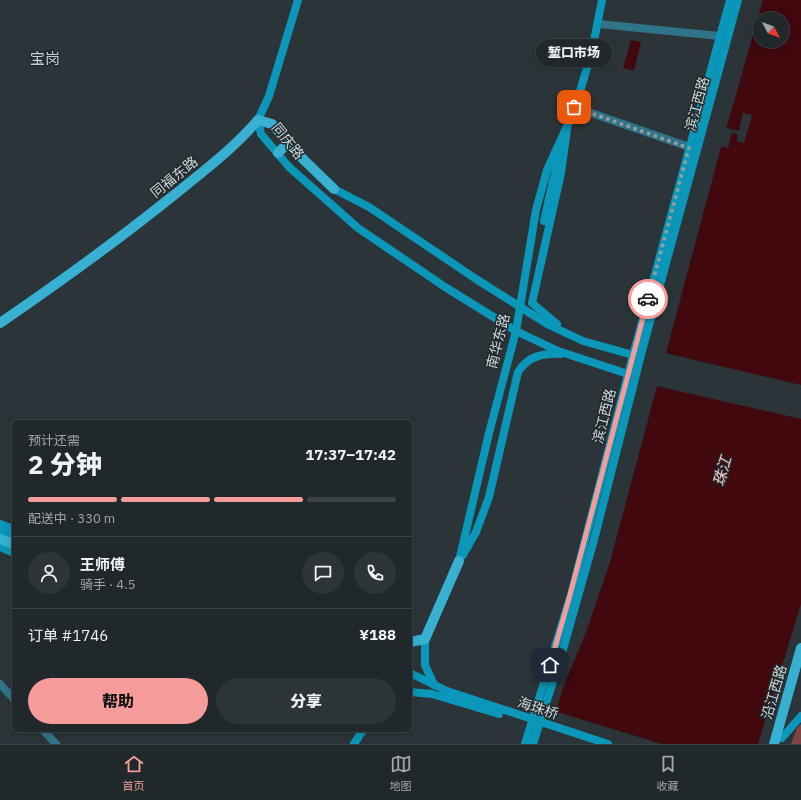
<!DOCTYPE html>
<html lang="zh">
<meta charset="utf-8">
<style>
:root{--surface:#20282b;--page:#2d3437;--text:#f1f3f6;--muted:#a2a6a9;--line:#3d4447;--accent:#f59b99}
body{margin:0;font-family:"IBM Plex Sans","Noto Sans SC",sans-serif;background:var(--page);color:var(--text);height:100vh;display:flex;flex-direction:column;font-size:15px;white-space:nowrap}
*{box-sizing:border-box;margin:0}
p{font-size:13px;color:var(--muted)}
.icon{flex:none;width:22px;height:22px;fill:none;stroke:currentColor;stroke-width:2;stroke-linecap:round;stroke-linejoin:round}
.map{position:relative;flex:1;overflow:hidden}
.drawer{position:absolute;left:12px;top:420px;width:400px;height:312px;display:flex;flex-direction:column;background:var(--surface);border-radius:6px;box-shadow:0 2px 10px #0003,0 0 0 1px var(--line)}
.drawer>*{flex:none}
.needle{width:26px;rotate:131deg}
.fabs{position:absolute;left:753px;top:12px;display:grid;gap:8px}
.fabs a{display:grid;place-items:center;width:36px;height:36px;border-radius:50%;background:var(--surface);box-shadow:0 2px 10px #0003,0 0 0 1px var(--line);font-size:20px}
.pin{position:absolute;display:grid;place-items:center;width:34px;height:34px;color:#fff;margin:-17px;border-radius:8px;box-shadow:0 2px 6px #0006}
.courier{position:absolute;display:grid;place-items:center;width:40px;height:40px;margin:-20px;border:3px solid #f59b99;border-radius:50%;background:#fff;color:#222;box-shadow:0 1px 5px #0007}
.bubble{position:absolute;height:28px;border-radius:14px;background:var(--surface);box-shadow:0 2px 10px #0003,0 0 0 1px var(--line);font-size:13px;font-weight:800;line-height:28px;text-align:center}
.head em{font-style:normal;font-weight:800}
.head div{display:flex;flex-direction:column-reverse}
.head{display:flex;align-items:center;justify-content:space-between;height:68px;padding:0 16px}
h1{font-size:26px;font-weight:800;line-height:30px}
.bar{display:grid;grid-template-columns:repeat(4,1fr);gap:6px 4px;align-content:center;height:48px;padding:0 16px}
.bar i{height:5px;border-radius:3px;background:var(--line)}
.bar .selected{background:var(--accent)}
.bar p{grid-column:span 4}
.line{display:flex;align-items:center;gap:10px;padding:0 16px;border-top:1px solid var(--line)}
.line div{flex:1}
.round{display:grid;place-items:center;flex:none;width:42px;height:42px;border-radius:21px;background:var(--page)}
.action{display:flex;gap:8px;margin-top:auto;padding:8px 16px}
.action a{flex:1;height:46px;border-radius:24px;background:var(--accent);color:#111;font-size:16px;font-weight:800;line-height:46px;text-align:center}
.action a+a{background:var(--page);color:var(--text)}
.tab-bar{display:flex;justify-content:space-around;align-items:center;height:56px;border-top:1px solid var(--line);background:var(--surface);font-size:11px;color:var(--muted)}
.tab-bar a{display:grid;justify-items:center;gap:2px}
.tab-bar .selected{color:var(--accent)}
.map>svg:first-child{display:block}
</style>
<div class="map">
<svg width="801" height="744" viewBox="0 0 801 744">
<rect width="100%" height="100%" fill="#2b3539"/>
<path fill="#7f4444" d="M801,724V744H791L797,728Z"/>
<g fill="#41080e" fill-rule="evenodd">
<path d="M763,0H801V604L758,744H546L563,688L586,632L610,562L721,147ZM760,19H782V41H760Z"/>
<path d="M631,40L641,42L634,71L623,68Z"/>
</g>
<g fill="#2b3539">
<path d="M743,113L752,115L744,143L737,141L738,135L732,133L728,148L720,146L725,128L739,131Z"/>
<path d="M665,353L801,385V419L656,386Z"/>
<path d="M554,711L662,744H544Z"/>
</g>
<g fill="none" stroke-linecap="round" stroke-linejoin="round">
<g stroke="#307489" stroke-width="8">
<path d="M598,24L720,36"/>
<path d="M574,107L695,149"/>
<path d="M0,684L14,699"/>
<path d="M43,730L56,744"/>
</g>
<g stroke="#0a97b9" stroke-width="8">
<path d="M298,0L269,96L258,120L261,134L289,167L358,228L445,287L516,331L558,351L628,374L632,372"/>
<path d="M334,189L369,207L476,279L549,325L583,341L633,355"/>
<path d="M544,221L560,150"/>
<path d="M557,324L532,303L561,173L567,130"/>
<path d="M0,524L14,529"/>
<path d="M0,531L14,536"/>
<path d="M0,547L14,553"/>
<path d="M463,555L476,532L489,497L518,372C528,356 543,353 561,354"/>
<path d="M459,561L489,433L516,331L536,210L547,170L569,122L581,88L592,51L602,0"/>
<path d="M425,639V665L434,685"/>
<path d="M410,673L447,691L608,744"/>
<path d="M410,692L432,694L499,714"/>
<path d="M782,738L801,716"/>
<path d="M354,744L363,730"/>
<path d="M525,744L571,595L633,355L730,0"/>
<path d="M533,744L562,653L594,540L642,351L738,0"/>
</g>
<g stroke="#37b0d2" stroke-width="10">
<path d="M278,153L288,143"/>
<path d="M0,323C60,282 118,240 174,195C204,171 234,148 258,120L272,124L304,160L334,189"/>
<path d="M0,539L14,544"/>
<path d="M410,642L425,639L459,561"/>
<path d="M774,744L801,648"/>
</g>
</g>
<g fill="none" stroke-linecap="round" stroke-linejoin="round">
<path stroke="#969ea0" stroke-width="4" stroke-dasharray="0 7.2" d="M574,107L689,148L648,299"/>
<path stroke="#f59b99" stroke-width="5" d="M550,665L570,595L648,299"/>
</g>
<g text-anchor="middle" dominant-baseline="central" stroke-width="3" stroke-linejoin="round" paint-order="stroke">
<g font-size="14" fill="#cfd6d8" stroke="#212b2f">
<text transform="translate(697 104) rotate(-75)">滨江西路</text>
<text transform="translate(288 141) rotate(51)">同庆路</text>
<text transform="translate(174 177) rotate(-39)">同福东路</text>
<text transform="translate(498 341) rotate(-76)">南华东路</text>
<text transform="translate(604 416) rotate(-76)">滨江西路</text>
<text transform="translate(774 692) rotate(-74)">沿江西路</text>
<text transform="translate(538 708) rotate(18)">海珠桥</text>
</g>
<g font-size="15" fill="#c1ced3" stroke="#212b2f">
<text x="45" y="58">宝岗</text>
</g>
<g font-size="15" font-style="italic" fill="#f9c9c7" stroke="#212b2f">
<text transform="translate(722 471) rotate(-74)">珠江</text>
</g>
</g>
</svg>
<div class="fabs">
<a><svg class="needle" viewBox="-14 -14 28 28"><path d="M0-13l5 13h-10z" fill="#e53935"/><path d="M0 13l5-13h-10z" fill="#a2a6a9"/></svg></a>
</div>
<div class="pin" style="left:574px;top:107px;background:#ea580c"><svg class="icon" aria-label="bag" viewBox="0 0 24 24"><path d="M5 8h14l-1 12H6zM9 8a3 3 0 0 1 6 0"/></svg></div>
<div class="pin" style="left:550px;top:665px;background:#1f2937"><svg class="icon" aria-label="home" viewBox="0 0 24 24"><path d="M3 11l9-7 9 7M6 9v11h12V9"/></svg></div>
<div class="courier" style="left:648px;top:299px"><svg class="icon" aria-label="car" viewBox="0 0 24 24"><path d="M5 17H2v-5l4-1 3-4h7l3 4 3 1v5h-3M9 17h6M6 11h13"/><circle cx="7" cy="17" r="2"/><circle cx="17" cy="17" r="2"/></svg></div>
<div class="bubble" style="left:536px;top:39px;width:76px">堑口市场</div>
<section class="drawer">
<div class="head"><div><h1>2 分钟</h1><p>预计还需</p></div><em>17:37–17:42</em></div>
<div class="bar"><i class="selected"></i><i class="selected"></i><i class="selected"></i><i></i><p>配送中 · 330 m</p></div>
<div class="line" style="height:72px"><a class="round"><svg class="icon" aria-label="person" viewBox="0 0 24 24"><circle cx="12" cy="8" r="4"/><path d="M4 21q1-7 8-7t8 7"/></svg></a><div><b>王师傅</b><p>骑手 · 4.5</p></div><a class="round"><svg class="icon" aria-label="chat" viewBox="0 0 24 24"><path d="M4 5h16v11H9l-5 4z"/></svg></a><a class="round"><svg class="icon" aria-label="phone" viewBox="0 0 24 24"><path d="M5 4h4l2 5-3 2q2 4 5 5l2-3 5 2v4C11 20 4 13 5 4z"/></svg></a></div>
<div class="line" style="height:52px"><div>订单 #1746</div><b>¥188</b></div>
<div class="action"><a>帮助</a><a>分享</a></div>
</section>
</div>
<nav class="tab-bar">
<a class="selected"><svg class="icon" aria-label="home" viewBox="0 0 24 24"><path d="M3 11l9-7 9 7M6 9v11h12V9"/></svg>首页</a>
<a><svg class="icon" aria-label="map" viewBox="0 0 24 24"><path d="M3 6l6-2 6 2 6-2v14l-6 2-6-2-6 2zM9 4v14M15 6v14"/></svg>地图</a>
<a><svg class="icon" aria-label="saved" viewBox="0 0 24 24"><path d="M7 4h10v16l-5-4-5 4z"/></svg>收藏</a>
</nav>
